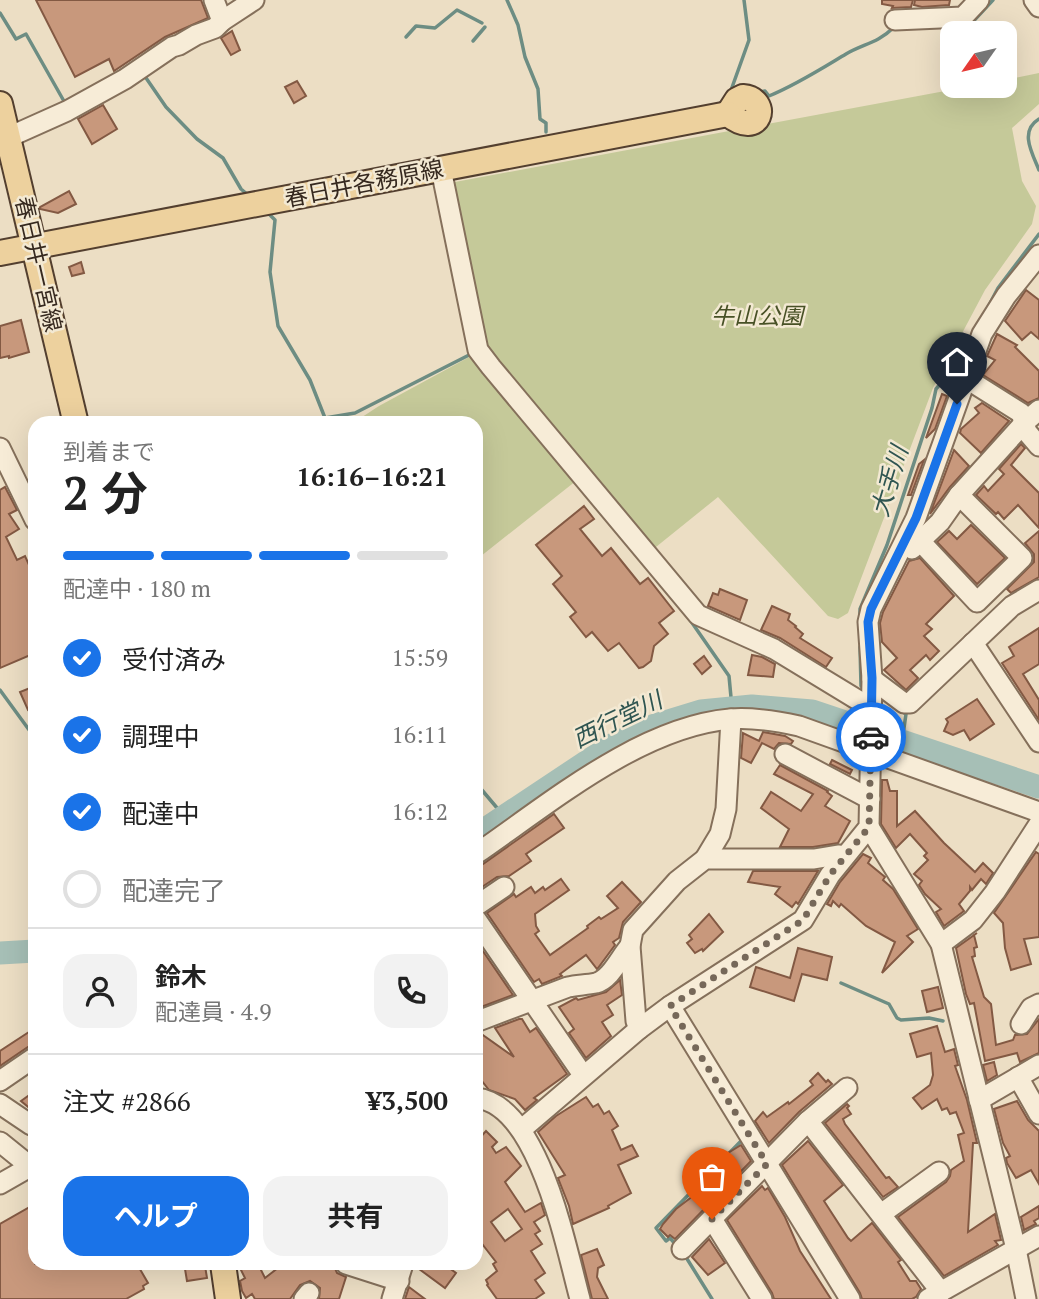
<!DOCTYPE html>
<html lang="ja">
<meta charset="utf-8">
<style>
:root{--surface:#fff;--page:#f2f2f2;--text:#222;--muted:#767676;--line:#e0e0e0;--accent:#1a73e8}
body{margin:0;font-family:"PT Serif","Noto Sans JP",serif;background:var(--page);color:var(--text);height:100vh;display:flex;flex-direction:column;font-size:26px;white-space:nowrap}
*{box-sizing:border-box;margin:0}
p{font-size:23px;color:var(--muted)}
.icon{flex:none;width:38px;height:38px;fill:none;stroke:currentColor;stroke-width:2;stroke-linecap:round;stroke-linejoin:round}
.map{position:relative;flex:1;overflow:hidden}
.side{position:absolute;left:28px;top:416px;width:455px;height:854px;display:flex;flex-direction:column;background:var(--surface);border-radius:21px;box-shadow:0 7px 28px #0002}
.side>*{flex:none}
.needle{width:46px;rotate:236deg}
.controls{position:absolute;left:940px;top:21px;display:grid;gap:14px}
.controls a{display:grid;place-items:center;width:77px;height:77px;border-radius:14px;background:var(--surface);box-shadow:0 7px 28px #0002;font-size:35px}
.pin{position:absolute;display:grid;place-items:center;width:60px;height:60px;color:#fff;margin:-72px -30px;border-radius:50% 50% 50% 0;rotate:-45deg;box-shadow:0 0 7px #0007}
.pin .icon{rotate:45deg}
.courier{position:absolute;display:grid;place-items:center;width:70px;height:70px;margin:-35px;border:5px solid #1a73e8;border-radius:50%;background:#fff;color:#222;box-shadow:0 2px 9px #0007}
.overview em{font-style:normal;font-weight:700}
.overview div{display:flex;flex-direction:column-reverse}
.overview{display:flex;align-items:center;justify-content:space-between;height:119px;padding:0 35px}
h1{font-size:46px;font-weight:700;line-height:52px}
.bar{display:grid;grid-template-columns:repeat(4,1fr);gap:10px 7px;align-content:center;height:84px;padding:0 35px}
.bar i{height:9px;border-radius:5px;background:var(--line)}
.bar .current{background:var(--accent)}
.bar p{grid-column:span 4}
.line{display:flex;align-items:center;gap:18px;padding:0 35px;border-top:2px solid var(--line)}
.line div{flex:1}
.round{display:grid;place-items:center;flex:none;width:74px;height:74px;border-radius:21px;background:var(--page)}
ol{padding:0 35px;list-style:none}
li{display:flex;align-items:center;gap:21px;height:77px}
li p{margin-inline-start:auto}
li .icon{padding:7px;border-radius:50%;background:var(--accent);color:#fff;stroke-width:4}
li:last-child{color:var(--muted)}
li i{width:38px;height:38px;border:4px solid var(--line);border-radius:50%}
.primary-button{display:flex;gap:14px;margin-top:auto;padding:14px 35px}
.primary-button a{flex:1;height:80px;border-radius:21px;background:var(--accent);color:#fff;font-size:28px;font-weight:700;line-height:80px;text-align:center}
.primary-button a+a{background:var(--page);color:var(--text)}
.map>svg:first-child{display:block}
</style>
<div class="map">
<svg width="1039" height="1299" viewBox="0 0 1039 1299">
<rect width="100%" height="100%" fill="#ecdec4"/>
<path fill="#c5c999" d="M1039,73V104L1012,128L1022,181L1036,206L1032,224L985,290L933,388L848,613L838,619L828,616L718,497L651,551L586,473L476,560V424H324L356,421L379,406L484,349L452,187L455,182L972,86H1004L1005,80Z"/>
<g fill="none" stroke-linecap="round" stroke-linejoin="round">
<g stroke="#6d8d83" stroke-width="3.5">
<path d="M507,0L518,25L525,57L538,89L540,119L546,123V132"/>
<path d="M0,13L16,39L26,34L65,103"/>
<path d="M956,27H968L993,0"/>
<path d="M406,37L416,26L435,28L457,10L482,23"/>
<path d="M473,41L485,27"/>
<path d="M144,75L166,107L197,139L223,158L241,189L248,195"/>
<path d="M758,92L765,91L769,96C796,85 821,69 846,54C863,44 878,43 893,28"/>
<path d="M730,93L749,40L744,0"/>
<path d="M1039,119C1019,131 1032,153 1039,170"/>
<path d="M267,212L275,220L270,272L278,326L310,380L325,418L355,413L473,353"/>
<path d="M986,311L998,288L1039,234"/>
<path d="M860,615V609L887,545L932,408L936,389L958,363L969,342"/>
<path d="M688,617L729,676L732,708"/>
<path d="M860,647L861,686L866,689"/>
<path d="M0,690L35,738"/>
<path d="M899,710L906,714L902,742"/>
<path d="M476,783L503,815"/>
<path d="M841,983L889,1004L897,1018L901,1020L929,1018L943,1021"/>
<path d="M677,1246L670,1238L666,1241L656,1228L743,1139"/>
<path d="M684,1254L712,1299"/>
</g>
<g stroke="#a6bfb6" stroke-width="23">
<path d="M476,835L610,746L652,726L701,711L752,706L812,711L1039,787"/>
<path d="M0,953L35,951"/>
</g>
</g>
<g fill="#c8987c" stroke="#835943" stroke-width="2" fill-rule="evenodd">
<path d="M36,0H201L208,18L165,37L114,71L109,59L75,77Z"/>
<path d="M882,0H913L911,7L892,8L893,6L882,4Z"/>
<path d="M915,0H950L949,5L922,7L914,5Z"/>
<path d="M232,31L240,50L231,55L221,38Z"/>
<path d="M297,81L306,96L294,103L285,87Z"/>
<path d="M103,105L117,129L92,144L78,119Z"/>
<path d="M69,191L76,204L58,213L40,209V207Z"/>
<path d="M81,262L84,273L72,276L69,267Z"/>
<path d="M1026,290L1039,300V339L1031,332L1022,340L1005,321Z"/>
<path d="M21,320L29,352L9,358V356L0,358V326Z"/>
<path d="M997,334L1017,345L1015,347L1039,371V398L1028,403L983,375L995,360L987,356Z"/>
<path d="M942,394L947,396L935,429L926,438Z"/>
<path d="M982,403L1009,421L981,453L960,433L961,429L979,413L975,408Z"/>
<path d="M1021,444L1025,448L1011,465L1039,493V528L1018,505L1004,519L998,512L996,514L976,495L984,486L988,491L1004,474L999,469Z"/>
<path d="M954,450L969,466L950,487L930,514Z"/>
<path d="M924,460L911,495H908L919,464Z"/>
<path d="M5,487L17,510L9,514L19,529L6,537L17,560L25,556L35,578V653L0,668V490Z"/>
<path d="M584,506L594,519L580,529L602,556L611,548L640,584L648,578L674,611L659,623L668,634L654,646L651,661L643,667L639,668L619,643L608,651L592,632L586,637L570,617L576,612L553,584L562,576L536,545Z"/>
<path d="M971,525L1005,558L977,584L937,542L949,531L957,539Z"/>
<path d="M1039,531V577L1011,593L1007,589L1034,562V554L1025,543Z"/>
<path d="M920,558L954,596L926,624L932,629L924,636L939,651L930,660L926,655L910,670L918,678L906,690L884,670L897,658L882,642L880,623L883,612L909,561Z"/>
<path d="M720,589L747,600L740,620L708,606L713,593L718,595Z"/>
<path d="M772,606L790,614L788,620L796,626L795,627L803,634L800,638L832,658L826,667L780,638L761,630Z"/>
<path d="M1039,628V664L1023,674L1039,700V720L1002,663L1014,656L1009,647Z"/>
<path d="M752,655L762,657L775,664L773,677L748,675Z"/>
<path d="M704,656L711,666L702,674L694,664Z"/>
<path d="M35,686V707L28,710L20,692Z"/>
<path d="M977,699L994,724L970,740L964,730L953,735L944,731L948,722L946,719Z"/>
<path d="M763,732L785,736L793,741L791,744L779,743L774,749L762,743L751,763L741,758L743,733L759,741Z"/>
<path d="M832,760L852,770L850,774L830,764Z"/>
<path d="M780,765L828,791L827,792L832,796L825,806L850,821L838,843L813,847H780L789,829L761,808L771,792L801,811L813,794L774,774Z"/>
<path d="M882,780H887L890,791H897V826L915,811L944,843L975,872L983,863L993,873L986,884L981,879L972,890L970,887V891L959,904L964,911L944,926L936,912L941,909L925,894L919,885L922,881L914,874L928,860L924,856L927,853L910,834L896,848L881,824Z"/>
<path d="M554,814L564,828L526,854L531,861L509,876L497,877L476,891V866L483,864Z"/>
<path d="M1036,852L1039,854V937L1024,939L1031,964L1011,970L1005,948L1003,923L994,913Z"/>
<path d="M863,854L871,858L868,863L885,877L883,880L893,889L918,929L907,936L913,942L882,973L895,942L866,926L841,904L839,907L833,901L831,906L827,904L840,882Z"/>
<path d="M753,871H818L798,904L796,902L792,907L775,894L780,887L748,882Z"/>
<path d="M561,879L569,890L535,914L536,926L539,931L535,934L550,955L588,928L587,926L599,917L601,919L618,908L607,896L622,882L641,902L623,922L619,938L613,942L615,945L598,968L597,969L586,955L560,974L562,976L542,984L539,979L534,982L487,913L514,894L516,897L531,887L535,893L543,887L545,890Z"/>
<path d="M709,914L723,932L703,951L702,949L695,953L687,943L692,939L689,935Z"/>
<path d="M977,933L974,935L977,947L974,948L975,956L972,957L984,997L991,1004L996,1045L1013,1040L1015,1035L1027,1034L1039,1019V1053L1020,1062L1017,1053L985,1061L974,1003L970,1004L966,994L956,948Z"/>
<path d="M476,941L513,995L481,1007L476,1000Z"/>
<path d="M798,948L832,957L827,980L802,974L794,1001L750,987L756,967L790,978Z"/>
<path d="M620,980L622,995L607,1005L613,1015L602,1022L611,1036L586,1058L569,1033L574,1029L559,1007L576,998L578,1000L606,992Z"/>
<path d="M938,987L943,1008L927,1012L922,991Z"/>
<path d="M519,1019H522L530,1032L536,1028L567,1074L534,1098L537,1100L525,1110L515,1099L489,1090L481,1080L476,1084V1033H480L514,1057L495,1028Z"/>
<path d="M937,1026L945,1052L954,1049L958,1065L955,1066L967,1100L977,1143H973L968,1232L995,1214L1001,1240L995,1241L998,1245L944,1276L898,1217L946,1182L950,1176L951,1170L964,1161L958,1135L964,1133L956,1112L950,1114L947,1108L942,1110L937,1099L922,1109L913,1098L930,1085L933,1075L931,1053L917,1057L910,1034Z"/>
<path d="M35,1028V1045L28,1047L0,1066V1051Z"/>
<path d="M994,1062L997,1075L987,1081L983,1065Z"/>
<path d="M818,1073L826,1082L828,1080L832,1084L799,1112L769,1143L755,1121L763,1112L767,1117L788,1102L789,1104L813,1085L810,1081Z"/>
<path d="M35,1091V1111H33L21,1101Z"/>
<path d="M586,1097L593,1107L598,1104L604,1114L609,1111L618,1126L612,1130L621,1150L632,1145L638,1156L618,1165L631,1193L608,1206L609,1208L573,1224L569,1206L558,1178L565,1175L538,1132L556,1116Z"/>
<path d="M1017,1101L1028,1120L1039,1131V1184L1031,1170L1016,1178L1007,1163L1006,1158L1010,1156L1003,1143L994,1109Z"/>
<path d="M847,1104L849,1106L847,1108L851,1114L843,1119L845,1124L886,1178L889,1177L898,1187L883,1197L825,1123Z"/>
<path d="M486,1131L497,1142L492,1147L496,1153L506,1147L521,1166L505,1182L525,1212L541,1203L545,1215L534,1222L540,1231L535,1234L542,1244L531,1251L545,1273L535,1280L544,1293L535,1299H497L487,1285L488,1284L486,1280L497,1271L493,1264L496,1262L476,1236V1142ZM508,1209L522,1229L505,1241L491,1222Z"/>
<path d="M808,1141L843,1185L824,1201L848,1238L851,1241L872,1223L901,1260L898,1262L910,1281H916L921,1289L916,1297L912,1299H862L860,1293L782,1165Z"/>
<path d="M741,1145L751,1161L675,1239L670,1235L668,1237L660,1229L663,1224L676,1209L702,1189L700,1186L716,1175L714,1171L727,1164L724,1160L730,1156L728,1153Z"/>
<path d="M762,1186L765,1190L768,1188L785,1217L800,1251L831,1299H774L772,1293L727,1220Z"/>
<path d="M35,1204V1264H137L148,1283L143,1286L144,1289L126,1299H0V1224Z"/>
<path d="M1039,1206V1218L1034,1221L1036,1224L1024,1230L1021,1217Z"/>
<path d="M709,1239L725,1263L708,1275L692,1257Z"/>
<path d="M597,1249L604,1265L598,1268L597,1277L608,1299H592L581,1255Z"/>
<path d="M238,1264H258L265,1278L283,1264H326L334,1266L337,1273L346,1277L339,1299H319L320,1288L310,1281L300,1285L290,1299H255L252,1294L246,1298L242,1291L240,1281L245,1278Z"/>
<path d="M415,1264H444L456,1273L445,1288L415,1266Z"/>
<path d="M205,1266L207,1278L187,1281L185,1269Z"/>
<path d="M409,1287L425,1299H405Z"/>
</g>
<g fill="none" stroke-linecap="round" stroke-linejoin="round">
<g stroke="#85705b" stroke-width="23">
<g id="minor">
<path d="M214,0L222,21"/>
<path d="M1034,0L1039,7"/>
<path d="M895,20L963,17L979,0"/>
<path d="M0,141L67,111L125,79L172,47L179,45L196,35L215,28L222,21L254,0"/>
<path d="M441,169L478,350L491,367L698,615L774,649L871,708"/>
<path d="M967,379L1021,413L1027,432L1039,446"/>
<path d="M0,448L35,520"/>
<path d="M920,541L977,602L1022,558L959,495"/>
<path d="M912,549L940,522L959,495L1025,422L1039,410"/>
<path d="M973,643L1039,742"/>
<path d="M872,679L904,703H910L1012,606L1039,590"/>
<path d="M785,754L870,799"/>
<path d="M869,827L941,944L1016,1249L1026,1299"/>
<path d="M476,854C549,804 640,727 730,719C753,717 776,721 799,726L1039,812"/>
<path d="M705,859L720,834L726,809L731,719"/>
<path d="M476,906L504,887"/>
<path d="M476,919L583,1075"/>
<path d="M941,944L973,920L995,892L1039,824"/>
<path d="M670,1006L850,1299"/>
<path d="M478,1021L568,987C577,985 586,985 596,983C611,979 620,957 630,946"/>
<path d="M1021,1024L1031,1008L1039,1004"/>
<path d="M639,1029L636,1021L630,946L633,930L677,881L705,859H814L838,855L845,856"/>
<path d="M1018,1077L1039,1114"/>
<path d="M0,1081L35,1057"/>
<path d="M476,1098C539,1104 566,1248 580,1299"/>
<path d="M979,1100L1039,1065"/>
<path d="M0,1104L31,1125L35,1123"/>
<path d="M808,1121L941,1292"/>
<path d="M522,1129L639,1029L670,1006L803,920L830,875L869,827L872,679L868,622L871,609L916,518L982,334L1006,296L1039,255"/>
<path d="M0,1142L31,1167"/>
<path d="M0,1184L35,1164"/>
<path d="M881,1214L939,1172"/>
<path d="M712,1219L762,1299"/>
<path d="M682,1249L808,1121L847,1088"/>
<path d="M346,1264L399,1281"/>
<path d="M304,1299L309,1293"/>
<path d="M392,1299L403,1264"/>
<path d="M928,1299L1039,1236"/>
</g>
</g>
<g stroke="#533f2f" stroke-width="28">
<g id="major">
<path d="M743,97C770,99 761,141 728,114L737,100Z"/>
<path d="M0,104L76,424"/>
<path d="M0,253L728,114"/>
<path d="M223,1264L228,1299"/>
</g>
</g>
<use href="#minor" stroke="#f7ecd7" stroke-width="19"/>
<use href="#major" stroke="#edd19e" stroke-width="24"/>
</g>
<g fill="none" stroke-linecap="round" stroke-linejoin="round">
<path stroke="#766859" stroke-width="7" stroke-dasharray="0 12.6" d="M712,1219L767,1164L670,1006L803,920L830,875L869,827L871,737"/>
<path stroke="#1a73e8" stroke-width="9" d="M871,737L872,678L868,622L871,609L916,518L957,404"/>
</g>
<g text-anchor="middle" dominant-baseline="central" stroke-width="5" stroke-linejoin="round" paint-order="stroke">
<g font-size="23" fill="#36291f" stroke="#f3e9d3">
<text transform="translate(364 183) rotate(-11)">春日井各務原線</text>
<text transform="translate(39 264) rotate(77)">春日井一宮線</text>
</g>
<g font-size="23" font-style="italic" fill="#485126" stroke="#f3e9d3">
<text x="757" y="315">牛山公園</text>
</g>
<g font-size="24" font-style="italic" fill="#2f5551" stroke="#f3e9d3">
<text transform="translate(889 481) rotate(-73)">大手川</text>
<text transform="translate(617 719) rotate(-26)">西行堂川</text>
</g>
</g>
</svg>
<div class="controls">
<a><svg class="needle" viewBox="-14 -14 28 28"><path d="M0-13l5 13h-10z" fill="#e53935"/><path d="M0 13l5-13h-10z" fill="#767676"/></svg></a>
</div>
<div class="pin" style="left:712px;top:1219px;background:#ea580c"><svg class="icon" aria-label="bag" viewBox="0 0 24 24"><path d="M5 8h14l-1 12H6zM9 8a3 3 0 0 1 6 0"/></svg></div>
<div class="pin" style="left:957px;top:404px;background:#1f2937"><svg class="icon" aria-label="home" viewBox="0 0 24 24"><path d="M3 11l9-7 9 7M6 9v11h12V9"/></svg></div>
<div class="courier" style="left:871px;top:737px"><svg class="icon" aria-label="car" viewBox="0 0 24 24"><path d="M5 17H2v-5l4-1 3-4h7l3 4 3 1v5h-3M9 17h6M6 11h13"/><circle cx="7" cy="17" r="2"/><circle cx="17" cy="17" r="2"/></svg></div>
<section class="side">
<div class="overview"><div><h1>2 分</h1><p>到着まで</p></div><em>16:16–16:21</em></div>
<div class="bar"><i class="current"></i><i class="current"></i><i class="current"></i><i></i><p>配達中 · 180 m</p></div>
<ol>
<li><svg class="icon" aria-label="check" viewBox="0 0 24 24"><path d="M5 12l5 5 9-10"/></svg>受付済み<p>15:59</p></li>
<li><svg class="icon" aria-label="check" viewBox="0 0 24 24"><path d="M5 12l5 5 9-10"/></svg>調理中<p>16:11</p></li>
<li><svg class="icon" aria-label="check" viewBox="0 0 24 24"><path d="M5 12l5 5 9-10"/></svg>配達中<p>16:12</p></li>
<li><i></i>配達完了</li>
</ol>
<div class="line" style="height:126px"><a class="round"><svg class="icon" aria-label="person" viewBox="0 0 24 24"><circle cx="12" cy="8" r="4"/><path d="M4 21q1-7 8-7t8 7"/></svg></a><div><b>鈴木</b><p>配達員 · 4.9</p></div><a class="round"><svg class="icon" aria-label="phone" viewBox="0 0 24 24"><path d="M5 4h4l2 5-3 2q2 4 5 5l2-3 5 2v4C11 20 4 13 5 4z"/></svg></a></div>
<div class="line" style="height:91px"><div>注文 #2866</div><b>¥3,500</b></div>
<div class="primary-button"><a>ヘルプ</a><a>共有</a></div>
</section>
</div>
